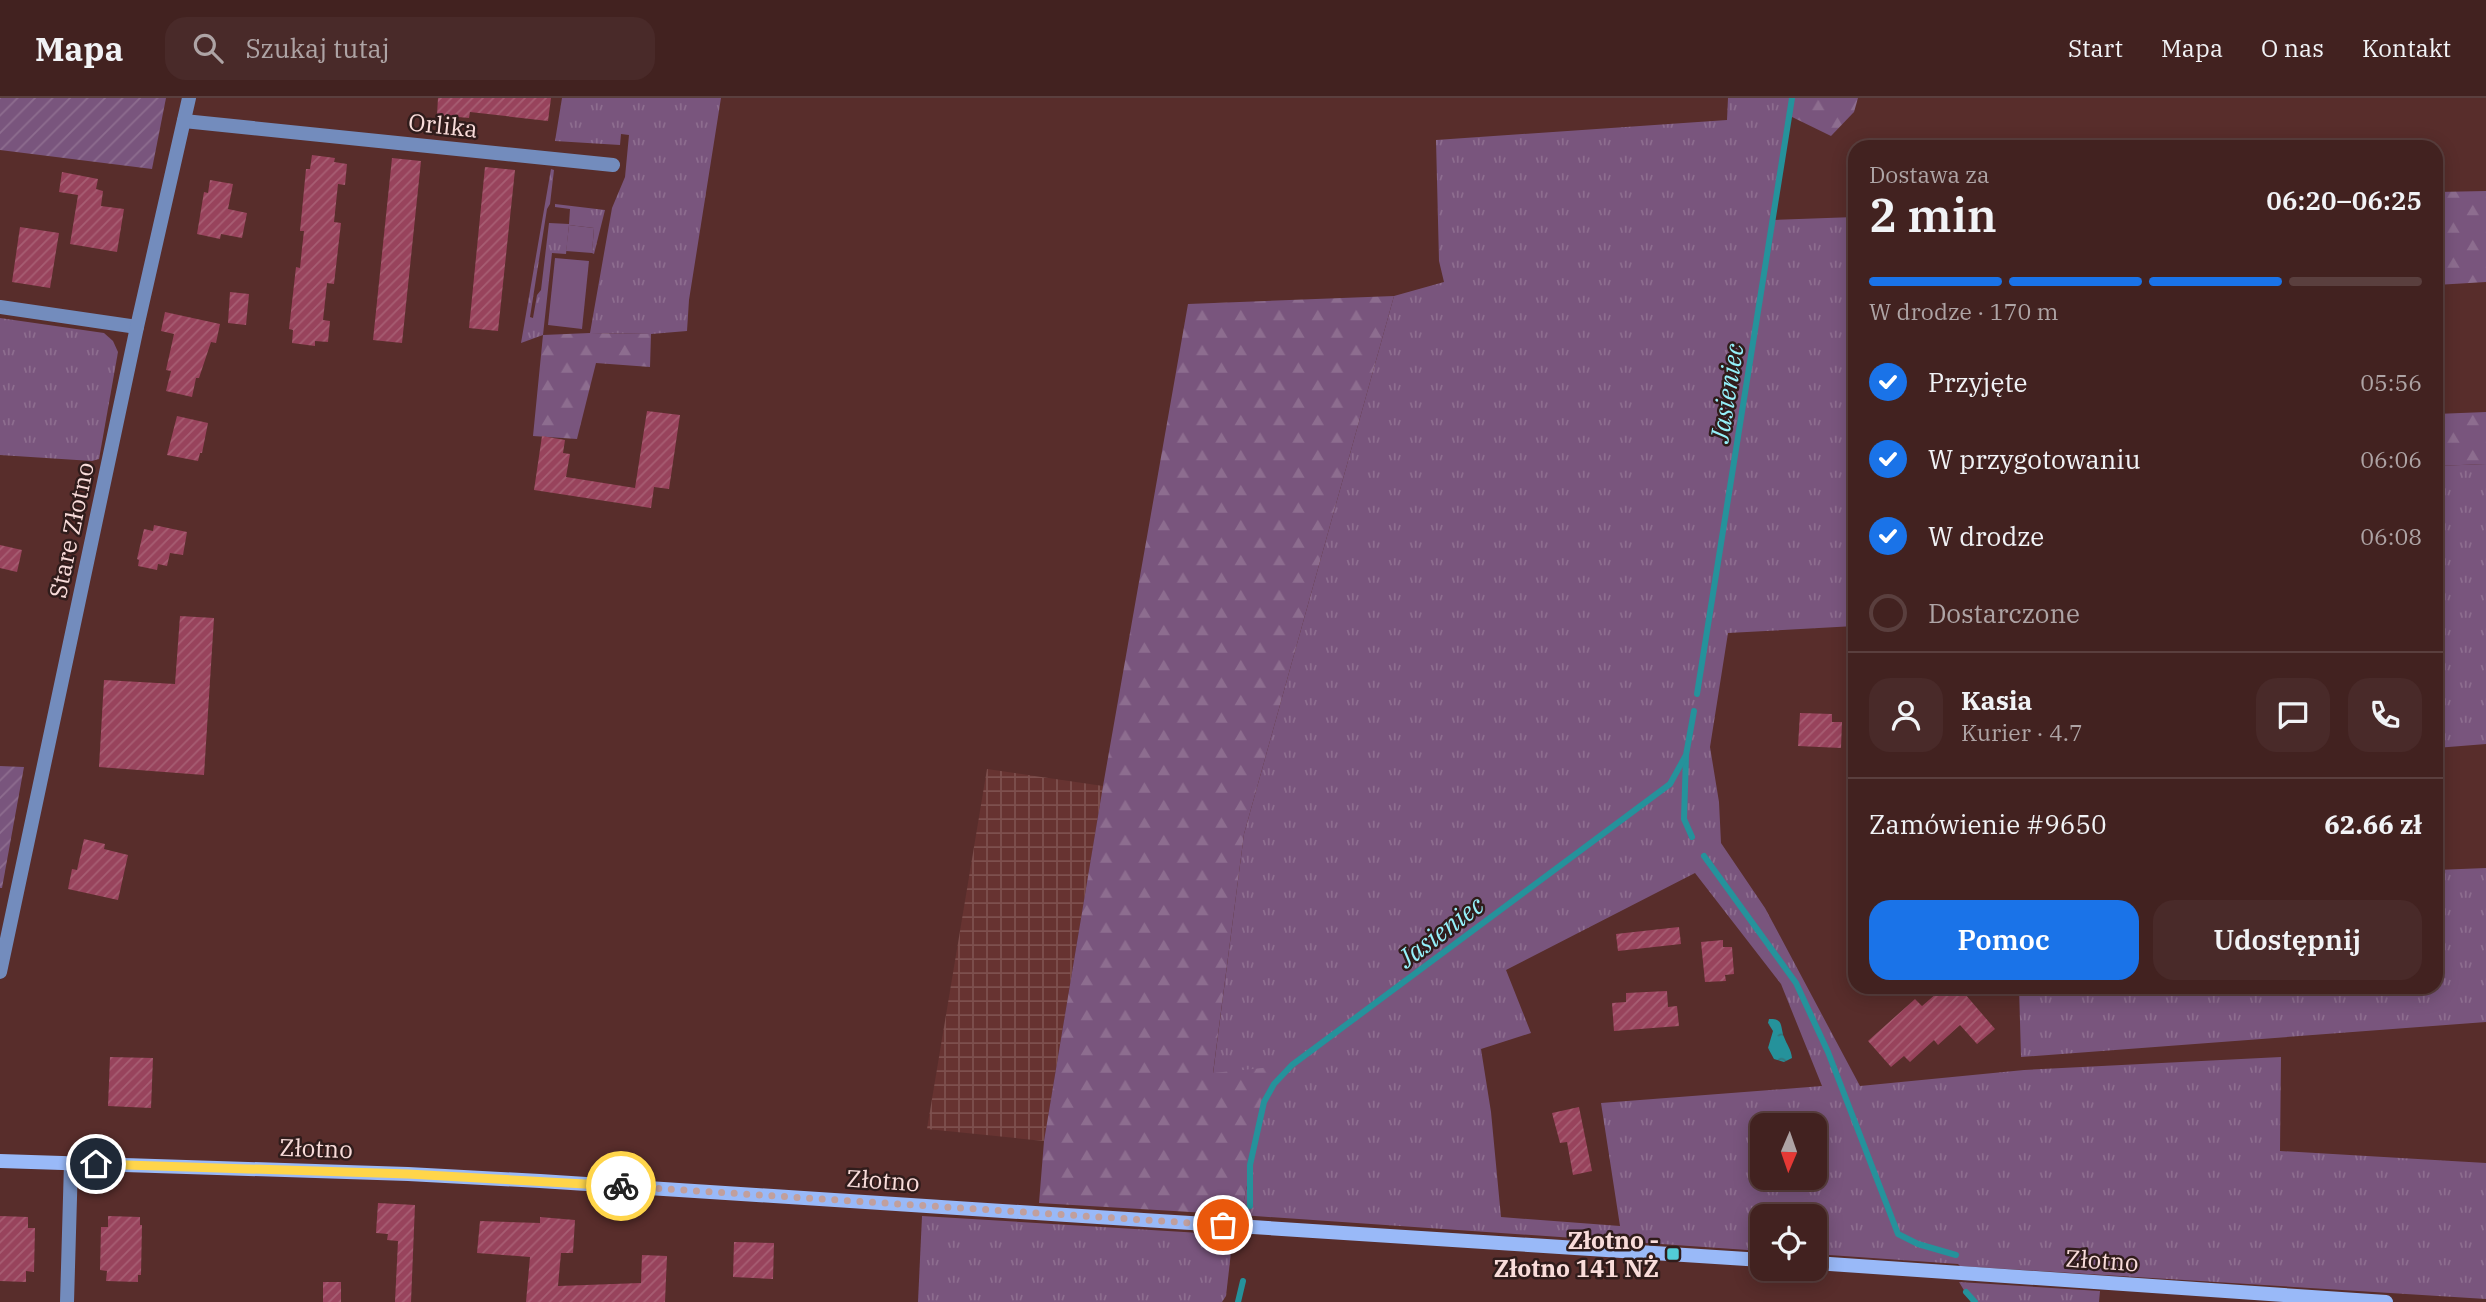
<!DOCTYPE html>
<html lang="pl">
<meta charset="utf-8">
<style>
:root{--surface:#422220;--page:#492a29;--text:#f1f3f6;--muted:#aea4a5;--line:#5a3f3e;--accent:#1a73e8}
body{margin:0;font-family:"IBM Plex Serif",serif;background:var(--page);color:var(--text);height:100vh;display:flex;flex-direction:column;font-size:26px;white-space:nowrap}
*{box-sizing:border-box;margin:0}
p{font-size:23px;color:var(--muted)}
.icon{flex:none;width:38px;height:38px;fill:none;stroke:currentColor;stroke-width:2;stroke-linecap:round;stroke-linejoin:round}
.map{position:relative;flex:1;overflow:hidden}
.side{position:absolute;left:1848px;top:42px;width:595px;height:854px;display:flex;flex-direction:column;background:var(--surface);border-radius:21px;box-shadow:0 4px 18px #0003,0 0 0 2px var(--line)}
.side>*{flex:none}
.needle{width:46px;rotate:182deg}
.controls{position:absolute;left:1750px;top:1015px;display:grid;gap:14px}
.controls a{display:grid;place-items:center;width:77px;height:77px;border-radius:14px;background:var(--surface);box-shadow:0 4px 18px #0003,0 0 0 2px var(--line);font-size:35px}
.pin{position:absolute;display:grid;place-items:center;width:60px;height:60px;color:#fff;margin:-30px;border:4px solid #fff;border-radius:50%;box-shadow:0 2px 7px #0007}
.courier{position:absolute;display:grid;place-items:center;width:70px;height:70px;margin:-35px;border:5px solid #ffd54a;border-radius:50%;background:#fff;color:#222;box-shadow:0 2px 9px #0007}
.headline em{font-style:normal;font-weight:600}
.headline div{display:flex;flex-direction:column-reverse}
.headline{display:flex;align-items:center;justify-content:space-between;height:119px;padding:0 21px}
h1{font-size:46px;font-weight:600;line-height:52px}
.bar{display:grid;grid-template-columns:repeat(4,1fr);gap:10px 7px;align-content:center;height:84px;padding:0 21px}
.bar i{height:9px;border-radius:5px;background:var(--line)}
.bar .selected{background:var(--accent)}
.bar p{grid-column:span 4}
.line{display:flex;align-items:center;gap:18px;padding:0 21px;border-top:2px solid var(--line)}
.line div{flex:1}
.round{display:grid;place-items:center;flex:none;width:74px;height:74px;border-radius:21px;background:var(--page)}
ol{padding:0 21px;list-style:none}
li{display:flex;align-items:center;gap:21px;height:77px}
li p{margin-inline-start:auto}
li .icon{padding:7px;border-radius:50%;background:var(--accent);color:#fff;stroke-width:4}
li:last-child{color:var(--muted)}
li i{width:38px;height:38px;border:4px solid var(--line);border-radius:50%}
.primary-button{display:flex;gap:14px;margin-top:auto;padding:14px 21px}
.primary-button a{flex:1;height:80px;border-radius:21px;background:var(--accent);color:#fff;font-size:28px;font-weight:600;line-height:80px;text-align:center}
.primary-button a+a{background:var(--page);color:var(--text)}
header{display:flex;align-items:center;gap:42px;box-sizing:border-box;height:98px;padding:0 35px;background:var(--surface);border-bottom:2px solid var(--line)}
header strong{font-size:33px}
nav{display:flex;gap:38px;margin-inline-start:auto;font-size:24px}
.search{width:490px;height:63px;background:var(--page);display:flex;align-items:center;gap:18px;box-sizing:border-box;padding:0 24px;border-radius:21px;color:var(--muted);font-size:26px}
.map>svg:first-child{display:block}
</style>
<header>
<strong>Mapa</strong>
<div class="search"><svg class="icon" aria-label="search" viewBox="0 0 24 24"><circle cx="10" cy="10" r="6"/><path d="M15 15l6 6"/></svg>Szukaj tutaj</div>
<nav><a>Start</a><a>Mapa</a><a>O nas</a><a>Kontakt</a></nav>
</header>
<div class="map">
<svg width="2486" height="1204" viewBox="0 0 2486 1204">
<defs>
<pattern id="industrial-grid" width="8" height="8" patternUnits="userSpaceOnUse" patternTransform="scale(1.75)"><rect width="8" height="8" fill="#673331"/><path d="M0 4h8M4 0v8" fill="none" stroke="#7e504e"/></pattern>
<pattern id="grass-tufts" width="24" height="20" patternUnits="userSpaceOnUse" patternTransform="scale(1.75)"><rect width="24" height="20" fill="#79557d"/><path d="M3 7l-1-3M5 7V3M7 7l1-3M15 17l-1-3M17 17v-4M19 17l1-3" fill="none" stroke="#8d6d8f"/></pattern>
<pattern id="forest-firs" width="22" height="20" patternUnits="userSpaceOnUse" patternTransform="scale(1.75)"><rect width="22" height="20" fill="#79557d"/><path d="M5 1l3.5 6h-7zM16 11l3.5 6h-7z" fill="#8d6d8f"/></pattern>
<pattern id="garden-furrows" width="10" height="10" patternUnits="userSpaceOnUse" patternTransform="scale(1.75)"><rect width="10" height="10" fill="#79557d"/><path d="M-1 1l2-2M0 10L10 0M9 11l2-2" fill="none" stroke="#8d6d8f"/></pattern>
<pattern id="water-ripples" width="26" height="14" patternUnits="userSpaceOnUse" patternTransform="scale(1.75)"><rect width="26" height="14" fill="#25929b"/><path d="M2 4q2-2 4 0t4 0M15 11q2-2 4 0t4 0" fill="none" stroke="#32767c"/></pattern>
<pattern id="building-hatch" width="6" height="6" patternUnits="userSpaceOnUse" patternTransform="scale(1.75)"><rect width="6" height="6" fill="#98435c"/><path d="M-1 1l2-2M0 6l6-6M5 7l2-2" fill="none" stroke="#a75e73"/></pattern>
</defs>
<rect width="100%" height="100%" fill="#582d2b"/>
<path fill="url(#industrial-grid)" d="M987,671L1103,688L1044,1043L927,1031Z"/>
<g fill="url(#grass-tufts)" fill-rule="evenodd">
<path d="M562,0H721L689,202L687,233L651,236L590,235L612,110L625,79L629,37L621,36L620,47L555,43Z"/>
<path d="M1728,0H1792L1773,122L1855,119V528L1728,535L1710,649L1719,704L1721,745L1765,810L1860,988L2024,972L2281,959L2280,1053L2486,1065V1201L1960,1168L1958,1166L1815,1156V1118H1762V1153L1241,1117L1264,1004L1291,968L1213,976L1244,736L1394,198L1444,184L1439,163L1436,42L1727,22ZM1695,775L1781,886L1822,988L1601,1005L1620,1128L1501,1119L1491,1014L1481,951L1531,935L1506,872ZM1762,1027H1815V1080H1762Z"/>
<path d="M551,71L554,72L550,106L547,111L530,219L533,220L537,197L541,192L549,125L569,126L570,111L555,109V106L605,112L594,156L592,155L594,130L569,127L566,156L552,155L543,237L521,245Z"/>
<path d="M0,220L104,235L113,243L118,254L99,361L92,363L0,357Z"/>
<path d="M2486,366V646L2436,650V368Z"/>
<path d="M2486,770V924L2021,959L2019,889H2436V772Z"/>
<path d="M922,1118L1233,1137L1226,1198L1222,1204H918Z"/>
<path d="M1959,1184L2100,1193L2099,1204H1971Z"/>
</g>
<g fill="url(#forest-firs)">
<path d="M1792,0H1858L1854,14L1831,38L1790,18Z"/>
<path d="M2486,93V184L2436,187V94Z"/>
<path d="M1394,198L1244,736L1213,975L1292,967L1264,1004L1241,1117L1039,1105L1044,1043L1103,688L1188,206Z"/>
<path d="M590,235L651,236L650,269L596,265L577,341L533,338L543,237Z"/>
<path d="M2486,314V366L2436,368V316Z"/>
</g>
<g fill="url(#garden-furrows)">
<path d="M0,0H166L152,71L0,52Z"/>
<path d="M0,668L24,669L2,790H0Z"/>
</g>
<g fill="#79557d">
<path d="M569,127L594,130L592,155L566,153Z"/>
<path d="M555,160L589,163L582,231L548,227Z"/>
</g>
<path fill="url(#water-ripples)" d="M1769,921C1784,920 1780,929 1784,939C1787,947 1791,951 1792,960L1784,964L1774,961L1768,950L1773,933L1768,925Z"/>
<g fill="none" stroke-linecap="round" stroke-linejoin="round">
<g stroke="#25929b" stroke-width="6">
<path d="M1697,596L1792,0"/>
<path d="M1686,658L1684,721L1692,739"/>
<path d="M1704,758L1796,885L1828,954L1898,1136L1918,1146L1956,1157"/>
<path d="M1250,1108V1067L1264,1004L1274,986L1292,967L1670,686L1686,657L1694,613"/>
<path d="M1966,1194L1975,1204"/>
<path d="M1238,1204L1243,1183"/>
</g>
</g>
<g fill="url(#building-hatch)">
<path d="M438,0H551L548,23L470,14L469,20L437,17Z"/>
<path d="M312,57L335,60L334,64L347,66L345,87L338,86L334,124L341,125L334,186L327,185L325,204L323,222L330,223L328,244L315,243V248L292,245L293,232L289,231L296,169L300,170L302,150L304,133H300L306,71H310Z"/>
<path d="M392,60L421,63L402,245L373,242Z"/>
<path d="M485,69L515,72L498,233L469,230Z"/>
<path d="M62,74L98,81L96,91L103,93L101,108L124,111L117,154L70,146L78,97L59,94Z"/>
<path d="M210,82L233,86L228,111L247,115L242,140L221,136L220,141L197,136L204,94L208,95Z"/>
<path d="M20,129L59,135L50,190L12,184Z"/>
<path d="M230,194L249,196L246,227L228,225Z"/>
<path d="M165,214L220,226L216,245L211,244L199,280H196L192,299L166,293L171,273L166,272L174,236L161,233Z"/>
<path d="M647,313L680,317L669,391L654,389L651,410L534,392L542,338L565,342L563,355L570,356L566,379L635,390Z"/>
<path d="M177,318L208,325L202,355H200L198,363L167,357Z"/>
<path d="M154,427L187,434L183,457L170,455L167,468L158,466L157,472L138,468L139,462L137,461L144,431L153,433Z"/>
<path d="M0,447L22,452L17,474L0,470Z"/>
<path d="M180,518L214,520L204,677L99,669L104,582L175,586Z"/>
<path d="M1800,615L1832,616V624H1842L1841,650L1798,648Z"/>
<path d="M84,741L105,746L104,751L128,757L118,802L68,791L72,771L77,772Z"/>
<path d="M1679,829L1681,846L1618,853L1616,836Z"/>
<path d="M1723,842V849H1732L1734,876L1725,877L1726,883L1705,884L1701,844Z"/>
<path d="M1944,889H1959L1995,931L1977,946L1960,927L1938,947L1934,942L1910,964L1904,958L1891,969L1868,943L1915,901L1922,908Z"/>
<path d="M1667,893L1668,909L1677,908L1679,928L1614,933L1612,905L1626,904V895Z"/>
<path d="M110,959L153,960L151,1010L108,1008Z"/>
<path d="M1579,1009L1592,1073L1573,1077L1567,1044L1560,1045L1552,1015Z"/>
<path d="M378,1105L415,1107L411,1204H395L398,1143L387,1142L388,1136L376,1135Z"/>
<path d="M0,1118L28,1119V1130H35L34,1174L26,1173V1184L0,1183Z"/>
<path d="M108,1118L140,1119V1127H142L141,1177H138V1184L106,1183L107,1173L100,1172L101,1129H108Z"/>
<path d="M540,1119L575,1122L573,1155H561L558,1188L641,1185L642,1157L667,1158L665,1204H526L530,1159L477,1155L480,1123L540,1125Z"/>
<path d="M734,1144L774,1145L773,1181L733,1179Z"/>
<rect x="323" y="1184" width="18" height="20"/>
</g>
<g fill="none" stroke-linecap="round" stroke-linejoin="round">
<g stroke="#738cbd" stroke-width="14">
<path d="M184,23L613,67"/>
<path d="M0,209L137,229"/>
<path d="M0,874L137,229L189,0"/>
<path d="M67,1204L71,1065"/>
</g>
<g stroke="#99b9f8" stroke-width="14">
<path d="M0,1063L408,1076L540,1083L1762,1162"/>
<path d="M1815,1165L2386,1204"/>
</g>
</g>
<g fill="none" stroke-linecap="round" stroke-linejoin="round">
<path stroke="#c19f9d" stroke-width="7" stroke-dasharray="0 12.6" d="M621,1088L1223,1127"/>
<path stroke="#ffd54a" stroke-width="9" d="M96,1066L408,1076L621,1088"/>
</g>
<rect fill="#52ccd6" stroke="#301c1b" stroke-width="2.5" x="1666" y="1149" width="14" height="14" rx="3.5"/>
<g text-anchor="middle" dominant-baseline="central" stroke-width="5" stroke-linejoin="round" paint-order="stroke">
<g font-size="24" fill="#f9dcda" stroke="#301c1b">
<text transform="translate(443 27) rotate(6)">Orlika</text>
<text transform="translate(71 432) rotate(-78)">Stare Złotno</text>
<text transform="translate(316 1050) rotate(2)">Złotno</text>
<text transform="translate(883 1082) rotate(4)">Złotno</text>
<text transform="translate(2102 1162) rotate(4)">Złotno</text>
</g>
<g font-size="24" font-weight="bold" fill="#f9dcda" stroke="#301c1b" text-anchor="end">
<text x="1659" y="1142">Złotno -<tspan x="1659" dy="28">Złotno 141 NŻ</tspan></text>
</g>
<g font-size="26" font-style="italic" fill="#95f1fa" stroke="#301c1b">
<text transform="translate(1726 295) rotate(-81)">Jasieniec</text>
<text transform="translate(1440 833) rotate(-37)">Jasieniec</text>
</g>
</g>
</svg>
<div class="controls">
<a><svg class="needle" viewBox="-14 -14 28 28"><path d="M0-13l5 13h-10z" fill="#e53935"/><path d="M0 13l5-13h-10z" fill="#aea4a5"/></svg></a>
<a><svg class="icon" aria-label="locate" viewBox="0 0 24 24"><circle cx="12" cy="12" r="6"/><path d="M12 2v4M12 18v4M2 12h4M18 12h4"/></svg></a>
</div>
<div class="pin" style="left:1223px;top:1127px;background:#ea580c"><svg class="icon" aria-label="bag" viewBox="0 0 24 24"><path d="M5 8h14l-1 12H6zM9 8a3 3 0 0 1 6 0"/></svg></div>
<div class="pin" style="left:96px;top:1066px;background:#1f2937"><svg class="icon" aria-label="home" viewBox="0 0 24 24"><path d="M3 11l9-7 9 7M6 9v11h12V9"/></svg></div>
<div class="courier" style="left:621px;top:1088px"><svg class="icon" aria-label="bike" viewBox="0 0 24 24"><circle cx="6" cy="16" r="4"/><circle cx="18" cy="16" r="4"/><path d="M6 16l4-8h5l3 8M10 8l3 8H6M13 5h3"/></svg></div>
<section class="side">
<div class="headline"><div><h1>2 min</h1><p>Dostawa za</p></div><em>06:20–06:25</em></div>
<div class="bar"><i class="selected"></i><i class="selected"></i><i class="selected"></i><i></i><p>W drodze · 170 m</p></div>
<ol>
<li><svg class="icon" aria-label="check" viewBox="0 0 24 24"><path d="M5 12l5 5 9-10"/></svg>Przyjęte<p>05:56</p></li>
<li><svg class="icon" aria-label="check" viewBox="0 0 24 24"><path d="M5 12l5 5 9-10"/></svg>W przygotowaniu<p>06:06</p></li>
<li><svg class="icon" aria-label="check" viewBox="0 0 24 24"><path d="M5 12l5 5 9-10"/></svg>W drodze<p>06:08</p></li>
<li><i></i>Dostarczone</li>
</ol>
<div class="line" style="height:126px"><a class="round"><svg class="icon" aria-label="person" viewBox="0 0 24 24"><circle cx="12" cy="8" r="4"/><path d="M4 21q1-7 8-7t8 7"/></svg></a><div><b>Kasia</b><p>Kurier · 4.7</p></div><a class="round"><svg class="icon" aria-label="chat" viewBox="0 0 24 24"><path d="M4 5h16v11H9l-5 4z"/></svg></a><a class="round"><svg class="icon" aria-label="phone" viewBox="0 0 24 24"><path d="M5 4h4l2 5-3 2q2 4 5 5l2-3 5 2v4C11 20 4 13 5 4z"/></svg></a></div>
<div class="line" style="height:91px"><div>Zamówienie #9650</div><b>62.66 zł</b></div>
<div class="primary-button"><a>Pomoc</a><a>Udostępnij</a></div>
</section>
</div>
